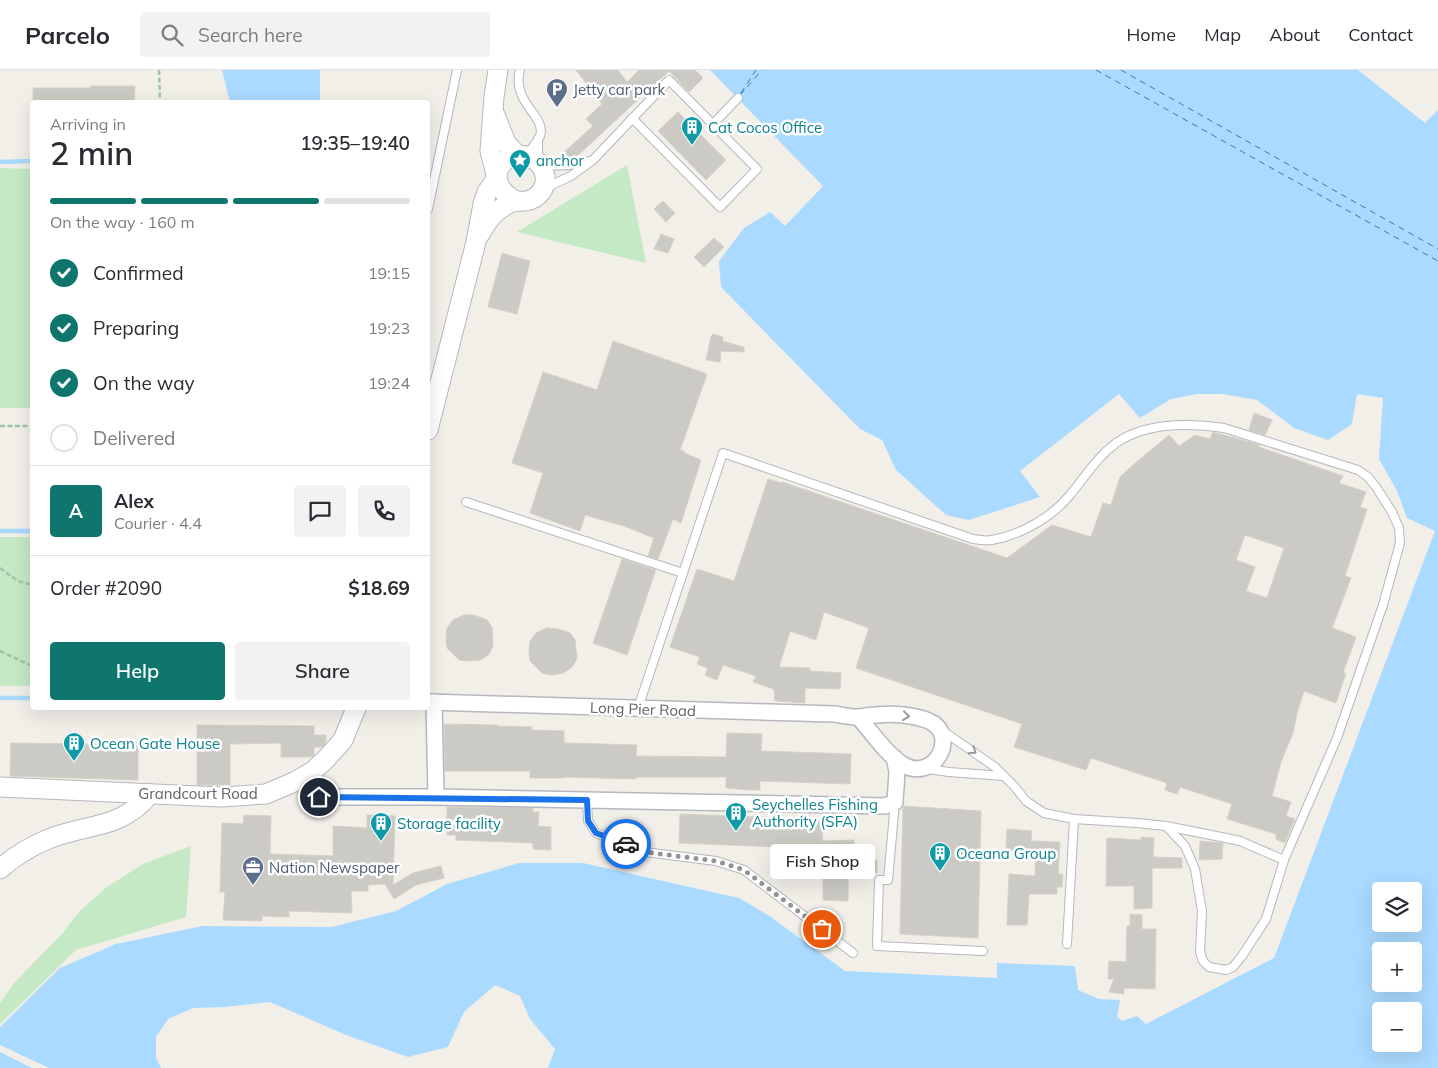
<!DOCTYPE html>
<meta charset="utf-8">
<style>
:root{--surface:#fff;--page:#f2f2f3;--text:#2b2b33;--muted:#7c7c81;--line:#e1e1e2;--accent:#0f766e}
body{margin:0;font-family:Mulish,sans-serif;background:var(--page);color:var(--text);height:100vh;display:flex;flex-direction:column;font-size:19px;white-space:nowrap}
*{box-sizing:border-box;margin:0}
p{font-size:16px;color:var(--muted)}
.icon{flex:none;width:28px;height:28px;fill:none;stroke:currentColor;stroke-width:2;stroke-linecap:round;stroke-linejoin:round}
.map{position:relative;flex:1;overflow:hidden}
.panel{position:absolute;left:30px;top:30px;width:400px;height:610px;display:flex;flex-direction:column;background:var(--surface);border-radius:5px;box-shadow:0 5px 20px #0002}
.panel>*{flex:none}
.controls{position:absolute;left:1372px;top:812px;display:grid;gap:10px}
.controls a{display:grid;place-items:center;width:50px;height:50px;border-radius:5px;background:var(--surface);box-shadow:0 5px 20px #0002;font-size:25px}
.pin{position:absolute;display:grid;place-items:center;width:42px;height:42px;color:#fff;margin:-21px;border:2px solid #fff;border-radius:50%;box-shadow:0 1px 5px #0007}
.courier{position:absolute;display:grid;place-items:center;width:50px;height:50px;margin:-25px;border:4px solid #1a73e8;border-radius:50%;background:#fff;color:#222;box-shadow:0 1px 6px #0007}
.bubble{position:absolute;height:35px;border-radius:5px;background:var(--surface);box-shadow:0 5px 20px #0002;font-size:16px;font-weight:600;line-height:35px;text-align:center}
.head em{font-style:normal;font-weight:600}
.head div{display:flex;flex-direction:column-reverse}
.head{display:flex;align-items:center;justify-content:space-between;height:85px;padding:0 20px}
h1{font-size:32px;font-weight:600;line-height:38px}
.bar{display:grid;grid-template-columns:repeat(4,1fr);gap:8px 5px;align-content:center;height:60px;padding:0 20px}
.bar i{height:6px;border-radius:4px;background:var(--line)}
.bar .current{background:var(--accent)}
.bar p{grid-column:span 4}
.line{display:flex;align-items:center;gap:12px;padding:0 20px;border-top:1px solid var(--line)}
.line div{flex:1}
.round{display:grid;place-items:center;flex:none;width:52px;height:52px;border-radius:5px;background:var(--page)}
ol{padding:0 20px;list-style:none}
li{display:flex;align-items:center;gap:15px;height:55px}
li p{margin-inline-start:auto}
li .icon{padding:5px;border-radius:50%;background:var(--accent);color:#fff;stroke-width:4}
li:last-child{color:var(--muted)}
li i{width:28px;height:28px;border:2px solid var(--line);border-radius:50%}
.button{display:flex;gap:10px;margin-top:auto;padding:10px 20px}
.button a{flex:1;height:58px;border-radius:5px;background:var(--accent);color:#fff;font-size:20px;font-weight:600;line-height:58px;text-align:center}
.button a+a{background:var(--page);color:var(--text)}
header{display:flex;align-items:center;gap:30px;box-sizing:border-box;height:70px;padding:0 25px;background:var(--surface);border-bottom:1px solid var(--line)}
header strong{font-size:24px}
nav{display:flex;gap:28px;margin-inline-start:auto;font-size:18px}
.search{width:350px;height:45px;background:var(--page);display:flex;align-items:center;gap:12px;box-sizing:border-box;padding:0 18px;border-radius:5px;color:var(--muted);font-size:19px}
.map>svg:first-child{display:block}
</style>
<header>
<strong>Parcelo</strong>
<div class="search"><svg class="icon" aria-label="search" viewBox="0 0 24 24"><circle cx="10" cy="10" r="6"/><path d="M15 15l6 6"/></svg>Search here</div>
<nav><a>Home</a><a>Map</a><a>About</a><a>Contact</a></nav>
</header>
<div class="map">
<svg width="1438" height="998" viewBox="0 0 1438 998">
<rect width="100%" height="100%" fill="#f1efe8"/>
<g fill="#c5e8c5">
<path d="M627,95L646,193L517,162Z"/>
<path d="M0,98L32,99V338H0Z"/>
<rect x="0" y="467" width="32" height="149"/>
<path d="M191,776L186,847L76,880L0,954V933L14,913L62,864L80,841L107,817L143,794Z"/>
</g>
<g fill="#aadaff" fill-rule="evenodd">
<path d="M222,0H320V32H230Z"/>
<path d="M710,0H1358L1425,53L1438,40V998H548L555,979L530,949L520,926L495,915L464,942L448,977L408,987L346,965L270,932L225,937L193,938L168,949L156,967V988L161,998H0V957L60,898L116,874L202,856L331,857L396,841L447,814L519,793H583L739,828L768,845L845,901L997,908V893L1075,896L1078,920L1099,929L1120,930L1117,946L1122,951L1137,946L1146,954L1274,888L1435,461L1407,448L1397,421L1379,389L1383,328L1357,324L1352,354L1328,370L1294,358L1257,330L1223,324H1197L1171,329L1140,348L1119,324L1020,401L1040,427L969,450L946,445L896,400L882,370L860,359L721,217L719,191L744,158L770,142L785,156L823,116ZM1381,821H1414V854H1381ZM1381,881H1414V914H1381ZM1381,941H1414V974H1381Z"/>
</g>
<path fill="#f1efe8" d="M0,975L49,998H32L0,982Z"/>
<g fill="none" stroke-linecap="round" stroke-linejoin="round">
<g stroke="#aadaff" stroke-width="4.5">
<path d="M0,92L32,91"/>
<path d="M0,461H32"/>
<path d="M0,628H32"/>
</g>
<g stroke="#4174aa" stroke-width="1" stroke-dasharray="6 5" stroke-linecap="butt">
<path d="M1096,0L1438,191"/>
<path d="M1121,0L1438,179"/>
<path d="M741,23L756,0"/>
<path d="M740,25L762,0"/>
</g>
</g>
<g fill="#cccac5" stroke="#d6d1c6" fill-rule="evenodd">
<path d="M576,0H618L627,12L639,0H695L703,8L689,22L669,1L574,89L567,90L562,84L593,56L586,49L602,34Z"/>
<path d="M90,16H135L134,32H33V18H90Z"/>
<path d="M678,42L726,90L706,110L658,61Z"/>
<path d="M663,131L675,143L666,152L654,139Z"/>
<path d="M661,164L674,169L668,183L654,179Z"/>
<path d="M714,168L724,177L704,197L694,187Z"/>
<path d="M502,183L530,191L517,244L488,237Z"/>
<path d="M713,264L723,267L722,271L744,277V282L721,281L720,292L706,290L711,267Z"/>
<path d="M613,271L707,304L680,380L685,382L684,383L701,390L681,453L673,449L658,489L648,486L654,468L624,456L585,445L580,461L530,443L543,403L512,393L543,302L597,320Z"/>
<path d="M1254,343L1272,350L1265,365L1249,360Z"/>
<path d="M1213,362L1260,375L1259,377L1343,406L1339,413L1366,422L1360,437L1367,439L1345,506L1351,508L1332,558L1356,567L1343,603H1346L1336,633L1304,621L1297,643L1293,663L1281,692L1272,726L1291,732L1286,746L1295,749L1285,773L1276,769V764L1227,749L1232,734L1180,717L1177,724L1165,720L1167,713L1091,688L1086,700L1014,677L1022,654L856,598L869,558L824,542L816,570L790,561L779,597L810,598V601L841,603L840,619L805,618V633L775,631L774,619L753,612L756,606L723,595L717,610L705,605L708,598L697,594L700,587L670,577L697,499L734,511L768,409L781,413L782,412L1007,488L1052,455L1091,467L1103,433L1111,435L1120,407L1133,395L1169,365L1179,376L1195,365L1210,369ZM1245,465L1284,478L1267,528L1246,521L1255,497L1236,490Z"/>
<path d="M622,489L655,500V502L627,585L593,573Z"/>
<path d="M464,545H474L487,550L492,557L493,576L489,584L481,590L469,591L459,590L447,578L446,569L447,558L453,550Z"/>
<path d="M547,558L558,559L570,563L575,570L577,589L572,597L564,603L552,605L542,603L530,591L529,582L530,571L536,563Z"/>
<path d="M444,654L497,655V656L532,657V660L564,661V673L637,675L636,686L726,687L727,663L762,664L761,681L851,684L850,714L760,711V720H749L726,718V707H636V709L563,707V708H530V701H445Z"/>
<path d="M197,655L314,656V665H326V672L322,677H314V685L311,687H281V673L230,674V715H197Z"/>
<path d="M11,673L138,675V710L10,706Z"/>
<path d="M903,736L981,741L978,868L900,864Z"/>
<path d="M447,737L533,738V742H539L538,756L551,757V780L533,779V773L456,770V765H447Z"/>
<path d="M680,744L783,748V754L806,755V749L824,751L822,771L854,770V784L869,785V790H877V803H848V831L823,830V801L801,798L803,778L679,773Z"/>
<path d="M244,745L271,746L270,784L333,786V756L367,758V745L395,746L393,815L413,803L441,796L444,808L416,815L394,829L385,814L368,815V821H351L352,843L289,841V847L262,846V851L223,850L225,822H220L222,753L243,754Z"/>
<path d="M1007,759L1032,761L1031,771L1060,772L1058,804H1063L1062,817H1057V824H1029L1027,855H1007L1009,804L1035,806L1036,782L1006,780Z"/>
<path d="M1141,767L1154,768L1153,787L1182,788V798H1152V838L1134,839V816H1106L1107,768L1141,770Z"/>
<path d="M1200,771L1223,773L1222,789L1199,790Z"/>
<path d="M1130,844L1142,845V859H1156L1155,919L1124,918V924L1109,922L1114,909H1108L1109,891L1126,892L1127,856H1130Z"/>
</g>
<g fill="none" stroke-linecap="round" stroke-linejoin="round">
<g stroke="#b5b8bc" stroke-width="10">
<g id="service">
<path d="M520,0C511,33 547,46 540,66C537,73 530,80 526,86"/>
<path d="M713,54L738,28"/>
<path d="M538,69V92C556,98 572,96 589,91"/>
<path d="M545,118L571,106L593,90L669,10L757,99L720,137L632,48"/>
<path d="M428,139L457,0"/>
<path d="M466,432L683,503"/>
<path d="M638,638L723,383L973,469C979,470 986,471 992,470C1021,465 1052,447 1070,425C1085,407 1097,387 1116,373C1146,352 1190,353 1224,358L1358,400L1368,407L1376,417L1392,442L1399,458L1400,473L1383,535L1337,668L1284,790L1266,849L1242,886L1233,897L1226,900L1209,897L1203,891L1200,882L1202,841L1195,799L1185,776L1166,756"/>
<path d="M943,661L995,697L1015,717L1026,731L1044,743L1074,749L1137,753L1166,756L1226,768L1240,771L1284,790"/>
<path d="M927,699L949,702L1004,706"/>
<path d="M587,730L588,751L596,763L645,782L716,791L744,800L853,883"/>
<path d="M895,732L888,810H879L877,876L983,881"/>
<path d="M1067,874L1074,749"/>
</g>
</g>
<g stroke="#b5b8bc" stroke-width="18">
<g id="minor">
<path d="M428,632L834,644C842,645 850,647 857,647C863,647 870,645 876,645C893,643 914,645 929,651C960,665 934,714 902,694C885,683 872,662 858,647"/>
<path d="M434,632L436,727L885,736L895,732L897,702L894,687"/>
<path d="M319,727H436"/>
</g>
</g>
<g stroke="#b5b8bc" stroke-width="21">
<g id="tertiary">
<path d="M495,45L506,73L518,86"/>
<path d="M480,164C486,152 496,140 508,134C515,130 520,132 526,131C538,129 547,118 545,106C544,100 541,94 535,90C508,72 476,110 516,131"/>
<path d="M428,360L476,172L483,134L487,122L497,108L490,81L494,27L498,0"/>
<path d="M0,717L221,727L266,724L294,712L313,701L326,689L343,670L356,638"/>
<path d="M0,799C12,788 30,777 46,770C84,753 120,761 150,724"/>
</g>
</g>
<g stroke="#9cc7a9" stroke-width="2.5" stroke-dasharray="5 2.5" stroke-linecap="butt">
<path d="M159,0L160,32"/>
<path d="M0,356H32"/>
<path d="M0,498L18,511L32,515"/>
<path d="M0,581L32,596"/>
</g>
<use href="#service" stroke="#fff" stroke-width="8"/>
<use href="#minor" stroke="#fff" stroke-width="15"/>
<use href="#tertiary" stroke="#fff" stroke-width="19"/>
</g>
<defs><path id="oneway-chevron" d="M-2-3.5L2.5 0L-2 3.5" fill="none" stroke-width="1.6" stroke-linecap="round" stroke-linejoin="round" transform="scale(1.25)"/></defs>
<g stroke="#979a9d">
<use href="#oneway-chevron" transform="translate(906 646) rotate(7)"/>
<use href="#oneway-chevron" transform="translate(973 681) rotate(34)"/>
</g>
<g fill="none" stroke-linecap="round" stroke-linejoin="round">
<path stroke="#929495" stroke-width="5" stroke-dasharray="0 9" d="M626,774L645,782L716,791L744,800L822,859"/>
<path stroke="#1a73e8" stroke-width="6" d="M319,727L587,730L588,751L596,763L626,774"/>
</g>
<defs>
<g id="parking-pin" transform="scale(1.125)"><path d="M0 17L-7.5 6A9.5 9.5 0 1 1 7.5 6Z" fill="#5c6f8a" stroke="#fff"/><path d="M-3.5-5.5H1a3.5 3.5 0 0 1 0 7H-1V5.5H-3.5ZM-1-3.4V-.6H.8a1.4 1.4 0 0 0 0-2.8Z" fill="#fff"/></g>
<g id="building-pin" transform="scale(1.125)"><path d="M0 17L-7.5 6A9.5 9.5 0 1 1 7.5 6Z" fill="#0f9aa8" stroke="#fff"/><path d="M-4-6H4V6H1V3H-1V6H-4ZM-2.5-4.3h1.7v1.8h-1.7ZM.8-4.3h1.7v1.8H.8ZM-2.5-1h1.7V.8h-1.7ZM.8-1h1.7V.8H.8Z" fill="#fff"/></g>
<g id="sight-pin" transform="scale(1.125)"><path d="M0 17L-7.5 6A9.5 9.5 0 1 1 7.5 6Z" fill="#0f9aa8" stroke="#fff"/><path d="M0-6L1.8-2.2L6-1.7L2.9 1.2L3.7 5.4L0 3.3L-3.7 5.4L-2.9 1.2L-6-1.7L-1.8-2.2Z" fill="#fff"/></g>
<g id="office-pin" transform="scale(1.125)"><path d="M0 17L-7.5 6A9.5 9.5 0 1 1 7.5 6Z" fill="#5c6f8a" stroke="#fff"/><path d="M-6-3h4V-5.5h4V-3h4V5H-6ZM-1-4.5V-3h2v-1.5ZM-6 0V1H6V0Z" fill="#fff"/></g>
</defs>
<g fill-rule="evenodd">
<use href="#parking-pin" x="557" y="19"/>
<use href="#building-pin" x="692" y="57"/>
<use href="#sight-pin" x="520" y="90"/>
<use href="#building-pin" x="74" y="673"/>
<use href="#building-pin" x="736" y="743"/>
<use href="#building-pin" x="381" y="753"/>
<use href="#building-pin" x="940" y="783"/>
<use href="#office-pin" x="253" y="797"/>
</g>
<g text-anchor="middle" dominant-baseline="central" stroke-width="5" stroke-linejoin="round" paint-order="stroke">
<g font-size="15" fill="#4e5e75" stroke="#fff" text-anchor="start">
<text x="573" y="19">Jetty car park</text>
<text x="269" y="797">Nation Newspaper</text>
</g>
<g font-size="15" fill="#0d838f" stroke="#fff" text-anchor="start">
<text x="708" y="57">Cat Cocos Office</text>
<text x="536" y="90">anchor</text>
<text x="90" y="673">Ocean Gate House</text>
<text x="752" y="734">Seychelles Fishing<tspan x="752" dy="17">Authority (SFA)</tspan></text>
<text x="397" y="753">Storage facility</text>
<text x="956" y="783">Oceana Group</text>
</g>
<g font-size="15" fill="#5f6368" stroke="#fff">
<text transform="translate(643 639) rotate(2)">Long Pier Road</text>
<text x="198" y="723">Grandcourt Road</text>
</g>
</g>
</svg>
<div class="controls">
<a><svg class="icon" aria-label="layers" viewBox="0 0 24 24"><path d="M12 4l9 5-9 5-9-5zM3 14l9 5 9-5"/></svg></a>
<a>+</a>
<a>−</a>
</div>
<div class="pin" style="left:822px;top:859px;background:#ea580c"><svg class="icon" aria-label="bag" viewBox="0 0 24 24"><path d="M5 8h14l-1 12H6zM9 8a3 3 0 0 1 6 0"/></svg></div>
<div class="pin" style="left:319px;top:727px;background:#1f2937"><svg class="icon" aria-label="home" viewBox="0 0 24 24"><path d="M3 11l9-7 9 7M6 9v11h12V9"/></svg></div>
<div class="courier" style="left:626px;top:774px"><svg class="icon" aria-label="car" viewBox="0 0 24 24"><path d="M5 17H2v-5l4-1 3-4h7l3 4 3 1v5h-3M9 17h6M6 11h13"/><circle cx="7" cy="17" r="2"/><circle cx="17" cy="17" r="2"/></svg></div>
<div class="bubble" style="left:770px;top:774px;width:105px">Fish Shop</div>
<section class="panel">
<div class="head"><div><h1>2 min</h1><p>Arriving in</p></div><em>19:35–19:40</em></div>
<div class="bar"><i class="current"></i><i class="current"></i><i class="current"></i><i></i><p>On the way · 160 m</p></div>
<ol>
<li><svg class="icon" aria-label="check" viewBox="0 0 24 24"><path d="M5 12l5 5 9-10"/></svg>Confirmed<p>19:15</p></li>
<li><svg class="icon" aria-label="check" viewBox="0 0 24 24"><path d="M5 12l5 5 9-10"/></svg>Preparing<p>19:23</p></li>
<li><svg class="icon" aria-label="check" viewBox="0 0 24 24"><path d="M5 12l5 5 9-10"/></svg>On the way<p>19:24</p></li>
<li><i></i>Delivered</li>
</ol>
<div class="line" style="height:90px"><b class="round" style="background:var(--accent);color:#fff">A</b><div><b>Alex</b><p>Courier · 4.4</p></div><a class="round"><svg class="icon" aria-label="chat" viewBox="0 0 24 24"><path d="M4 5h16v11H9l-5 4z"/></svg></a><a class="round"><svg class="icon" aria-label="phone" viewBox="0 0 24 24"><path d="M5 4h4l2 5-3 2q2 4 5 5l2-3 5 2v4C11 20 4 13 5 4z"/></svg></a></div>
<div class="line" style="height:65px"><div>Order #2090</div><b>$18.69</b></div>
<div class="button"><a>Help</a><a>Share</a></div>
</section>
</div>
